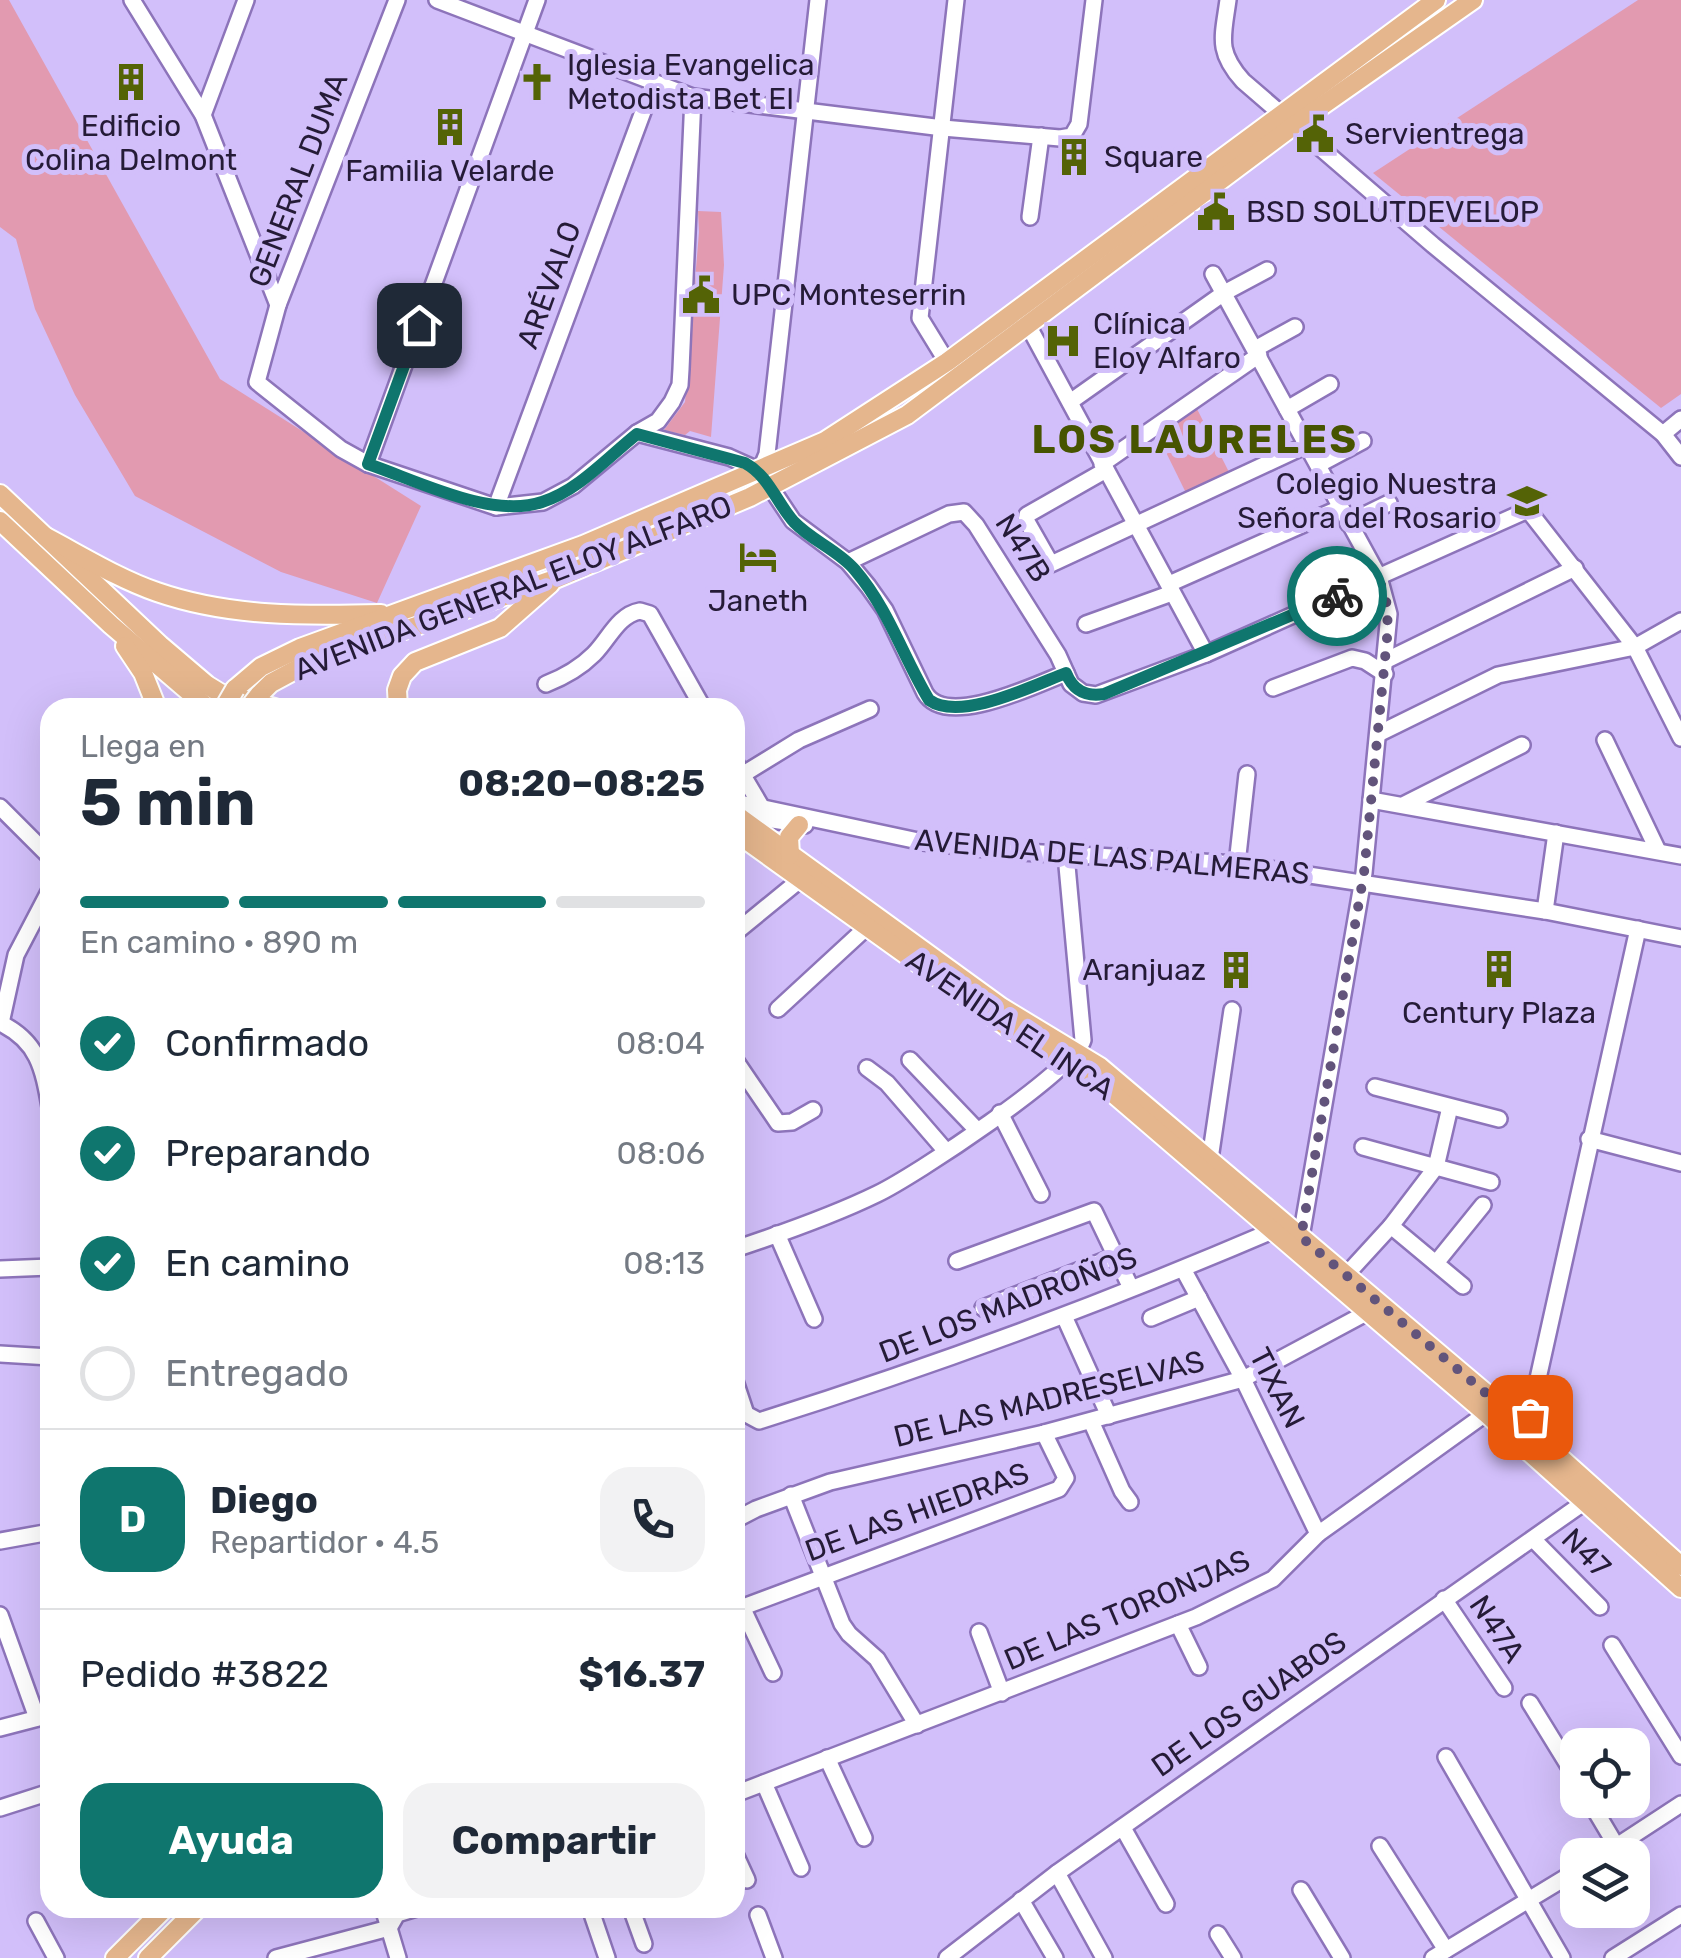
<!DOCTYPE html>
<html lang="es">
<meta charset="utf-8">
<style>
:root{--surface:#fff;--page:#f2f2f3;--text:#1f2937;--muted:#747a83;--line:#e0e1e3;--accent:#0f766e}
body{margin:0;font-family:Rubik,sans-serif;background:var(--page);color:var(--text);height:100vh;display:flex;flex-direction:column;font-size:38px;white-space:nowrap}
*{box-sizing:border-box;margin:0}
p{font-size:32px;color:var(--muted)}
.icon{flex:none;width:55px;height:55px;fill:none;stroke:currentColor;stroke-width:2;stroke-linecap:round;stroke-linejoin:round}
.map{position:relative;flex:1;overflow:hidden}
.side{position:absolute;left:40px;top:698px;width:705px;height:1220px;display:flex;flex-direction:column;background:var(--surface);border-radius:30px;box-shadow:0 10px 40px #0002}
.side>*{flex:none}
.buttons{position:absolute;left:1560px;top:1728px;display:grid;gap:20px}
.buttons a{display:grid;place-items:center;width:90px;height:90px;border-radius:20px;background:var(--surface);box-shadow:0 10px 40px #0002;font-size:50px}
.pin{position:absolute;display:grid;place-items:center;width:85px;height:85px;color:#fff;margin:-42px;border-radius:20px;box-shadow:0 5px 15px #0006}
.courier{position:absolute;display:grid;place-items:center;width:100px;height:100px;margin:-50px;border:8px solid #0f766e;border-radius:50%;background:#fff;color:#222;box-shadow:0 2px 12px #0007}
.headline em{font-style:normal;font-weight:700}
.headline div{display:flex;flex-direction:column-reverse}
.headline{display:flex;align-items:center;justify-content:space-between;height:170px;padding:0 40px}
h1{font-size:65px;font-weight:700;line-height:75px}
.bar{display:grid;grid-template-columns:repeat(4,1fr);gap:15px 10px;align-content:center;height:120px;padding:0 40px}
.bar i{height:12px;border-radius:8px;background:var(--line)}
.bar .selected{background:var(--accent)}
.bar p{grid-column:span 4}
.line{display:flex;align-items:center;gap:25px;padding:0 40px;border-top:2px solid var(--line)}
.line div{flex:1}
.round{display:grid;place-items:center;flex:none;width:105px;height:105px;border-radius:30px;background:var(--page)}
ol{padding:0 40px;list-style:none}
li{display:flex;align-items:center;gap:30px;height:110px}
li p{margin-inline-start:auto}
li .icon{padding:10px;border-radius:50%;background:var(--accent);color:#fff;stroke-width:4}
li:last-child{color:var(--muted)}
li i{width:55px;height:55px;border:5px solid var(--line);border-radius:50%}
.button{display:flex;gap:20px;margin-top:auto;padding:20px 40px}
.button a{flex:1;height:115px;border-radius:30px;background:var(--accent);color:#fff;font-size:40px;font-weight:700;line-height:115px;text-align:center}
.button a+a{background:var(--page);color:var(--text)}
.map>svg:first-child{display:block}
</style>
<div class="map">
<svg width="1681" height="1958" viewBox="0 0 1681 1958">
<rect width="100%" height="100%" fill="#d2bffa"/>
<g fill="#e29ab0">
<path d="M0,0H9L220,379L421,506L377,603L281,572L135,496L75,395L35,309L16,239L0,227Z"/>
<path d="M1638,0H1681V394L1661,408L1373,173Z"/>
<path d="M698,211L721,212L724,265L711,437L690,431L685,435L664,430L685,402L699,232Z"/>
<path d="M1196,407L1230,474L1187,495L1158,436Z"/>
</g>
<g fill="none" stroke-linecap="round" stroke-linejoin="round">
<g stroke="#8d74ba" stroke-width="20">
<g id="minor">
<path d="M132,0L203,115L278,305"/>
<path d="M397,0L278,305L257,382L341,449L368,464L496,507L543,502L573,486L637,433L658,421L672,402L680,385L681,369L693,97"/>
<path d="M437,0L693,97L943,128L1060,138L1072,136L1079,124L1094,0"/>
<path d="M1228,0C1223,37 1216,51 1243,81L1433,245L1663,434L1681,457"/>
<path d="M203,115L246,0"/>
<path d="M1030,217L1041,136"/>
<path d="M1213,274L1379,577L1389,614L1364,873L1301,1237L1294,1245"/>
<path d="M1022,314L1206,654"/>
<path d="M1255,349L1295,327"/>
<path d="M947,362L920,318L956,0"/>
<path d="M1070,402L1224,293L1267,270"/>
<path d="M1287,409L1330,384"/>
<path d="M637,433L729,457L760,471"/>
<path d="M1663,434L1681,419"/>
<path d="M368,464L537,0"/>
<path d="M1102,464L1259,355"/>
<path d="M1318,465L1363,441"/>
<path d="M1106,470L1027,515L1026,520L1051,564L1307,445"/>
<path d="M760,471L767,454L818,0"/>
<path d="M765,479L793,521L848,562L868,586L885,610L925,693C946,729 1035,685 1066,673"/>
<path d="M496,507L654,82"/>
<path d="M1348,523L1389,503"/>
<path d="M848,562L949,514L964,512L976,525L1058,655L1071,684L1083,693L1096,695L1206,654L1528,510L1635,647L1681,738"/>
<path d="M1169,584L1340,508"/>
<path d="M1086,624L1172,593"/>
<path d="M1387,660L1575,568"/>
<path d="M546,684C564,677 580,668 594,654C609,639 618,615 640,611L650,614L703,708"/>
<path d="M1273,688L1352,658L1365,661L1385,674"/>
<path d="M1378,734L1498,675L1635,647L1681,621"/>
<path d="M1605,740L1658,851"/>
<path d="M735,762L761,806"/>
<path d="M742,775L799,740L870,709"/>
<path d="M1371,800L1681,856"/>
<path d="M735,802L923,842L1005,851L1237,864L1545,911L1681,938"/>
<path d="M1405,804L1522,745"/>
<path d="M0,807L50,857"/>
<path d="M739,815L805,825"/>
<path d="M1237,864L1247,774"/>
<path d="M1545,911L1556,833"/>
<path d="M735,933L801,879"/>
<path d="M778,1009L867,927"/>
<path d="M0,1023C38,1041 43,1068 50,1107"/>
<path d="M1,1023L16,955L50,890"/>
<path d="M735,1060L778,1123L792,1122L813,1110"/>
<path d="M910,1060L976,1129"/>
<path d="M867,1068L887,1083L945,1150"/>
<path d="M1375,1087L1499,1119"/>
<path d="M1000,1113L1041,1194"/>
<path d="M1589,1139L1681,1163"/>
<path d="M1363,1147L1491,1182"/>
<path d="M1210,1159L1232,1010"/>
<path d="M1391,1226L1463,1286"/>
<path d="M777,1234L814,1319"/>
<path d="M735,1249C783,1233 832,1216 877,1194C913,1177 1074,1071 1083,1040L1066,855"/>
<path d="M957,1261L1094,1211L1131,1288"/>
<path d="M1436,1263L1483,1205"/>
<path d="M0,1269L50,1267"/>
<path d="M1183,1269L1243,1379L1318,1534"/>
<path d="M1347,1274L1391,1226L1436,1167L1450,1107"/>
<path d="M983,1308L1116,1256"/>
<path d="M1064,1316L1109,1416"/>
<path d="M1151,1318L1199,1298"/>
<path d="M0,1354L50,1357"/>
<path d="M735,1381L746,1414L759,1421C934,1366 1104,1303 1272,1231"/>
<path d="M1091,1421L1122,1491L1130,1502"/>
<path d="M1527,1428L1638,929"/>
<path d="M791,1495L842,1624L849,1634L877,1659L917,1725"/>
<path d="M735,1520L756,1509L830,1482L1044,1433L1243,1379L1368,1312"/>
<path d="M1533,1539L1600,1607"/>
<path d="M0,1541L50,1532"/>
<path d="M1444,1599L1504,1688"/>
<path d="M742,1607L773,1673"/>
<path d="M735,1610L1059,1489L1066,1478L1044,1433"/>
<path d="M0,1615L37,1718"/>
<path d="M1178,1624L1199,1667"/>
<path d="M979,1632L1002,1693"/>
<path d="M1612,1645L1681,1756"/>
<path d="M1530,1703L1578,1781"/>
<path d="M0,1728L50,1715"/>
<path d="M1446,1757L1562,1958"/>
<path d="M827,1758L864,1838"/>
<path d="M764,1783L801,1868"/>
<path d="M735,1794L1196,1617L1273,1579L1318,1534L1495,1407"/>
<path d="M1589,1800L1617,1847"/>
<path d="M0,1808L50,1792"/>
<path d="M1123,1828L1166,1904"/>
<path d="M1380,1846L1446,1950"/>
<path d="M735,1854L747,1880"/>
<path d="M1603,1855L1681,1804"/>
<path d="M1057,1873L1104,1958"/>
<path d="M1301,1890L1342,1958"/>
<path d="M1021,1900L1055,1958"/>
<path d="M383,1908L398,1958"/>
<path d="M590,1908L607,1958"/>
<path d="M631,1908L644,1944"/>
<path d="M758,1915L774,1958"/>
<path d="M36,1921L56,1958"/>
<path d="M1218,1934L1233,1958"/>
<path d="M276,1958L389,1928L397,1914L417,1908"/>
<path d="M947,1958L1057,1873L1586,1501"/>
<path d="M1433,1958L1578,1870"/>
<path d="M1613,1958L1681,1915"/>
</g>
</g>
<g stroke="#fff" stroke-width="22">
<g id="major">
<path d="M0,494L160,645L207,685L220,693L275,708"/>
<path d="M0,521L111,625L208,708"/>
<path d="M46,537C82,556 119,579 157,592C229,617 306,616 381,614"/>
<path d="M125,646L143,673L157,708"/>
<path d="M235,689L261,667L300,648L583,545L825,441L947,362L1436,0"/>
<path d="M259,695L271,683L310,662L555,579L750,497L907,415L1293,126L1473,0"/>
<path d="M398,708L397,690L402,676L415,662L500,628L550,584"/>
<path d="M735,814L1001,1007L1100,1067L1527,1428L1681,1566"/>
<path d="M735,832L1014,1032L1095,1078L1488,1415L1681,1588"/>
<path d="M790,855L789,837L799,825"/>
<path d="M115,1958L165,1908"/>
<path d="M148,1958L198,1908"/>
</g>
</g>
<use href="#minor" stroke="#fff" stroke-width="15"/>
<use href="#major" stroke="#e5b68d" stroke-width="18"/>
<g stroke="#fff" stroke-width="22" stroke-linecap="butt">
<g id="major-bridge">
<path d="M224,708L235,689"/>
<path d="M249,708L259,695"/>
</g>
</g>
<use href="#major-bridge" stroke="#e5b68d" stroke-width="18"/>
</g>
<g fill="none" stroke-linecap="round" stroke-linejoin="round">
<path stroke="#62547b" stroke-width="10" stroke-dasharray="0 18" d="M1337,596L1378,577L1386,598L1388,628L1364,873L1301,1237L1527,1428L1530,1417"/>
<path stroke="#0f766e" stroke-width="12" d="M419,325L368,464C418,481 491,519 542,502C578,491 608,457 637,434L745,463C769,476 776,502 794,522C812,541 838,550 855,570C889,610 903,657 929,700C960,722 1032,686 1066,673C1073,690 1085,697 1104,694L1337,596"/>
</g>
<defs>
<g id="building-bare" transform="scale(3)"><path d="M-4-6H4V6H1V3H-1V6H-4ZM-2.5-4.3h1.7v1.8h-1.7ZM.8-4.3h1.7v1.8H.8ZM-2.5-1h1.7V.8h-1.7ZM.8-1h1.7V.8H.8Z" fill="#546306" stroke="#d2bffa" stroke-width="2.5" paint-order="stroke"/></g>
<g id="church-bare" transform="scale(3)"><path d="M-1.2-6h2.4v3.5h3.3v2.4h-3.3V6h-2.4V-.1h-3.3v-2.4h3.3Z" fill="#546306" stroke="#d2bffa" stroke-width="2.5" paint-order="stroke"/></g>
<g id="civic-bare" transform="scale(3)"><path d="M-.6-6.5H3V-4.5H.6V-3L4-1V1h2V6H-6V1h2V-1L-.6-3ZM-1.2 2.5V6h2.4V2.5Z" fill="#546306" stroke="#d2bffa" stroke-width="2.5" paint-order="stroke"/></g>
<g id="hospital-bare" transform="scale(3)"><path d="M-5-5h3v3.5h4V-5h3V5h-3V1.5h-4V5h-3Z" fill="#546306" stroke="#d2bffa" stroke-width="2.5" paint-order="stroke"/></g>
<g id="school-bare" transform="scale(3)"><path d="M0-5L7-2L0 1L-7-2ZM-4 1L0 2.5L4 1V4Q0 6-4 4Z" fill="#546306" stroke="#d2bffa" stroke-width="2.5" paint-order="stroke"/></g>
<g id="hotel-bare" transform="scale(3)"><path d="M-6-4.5h1.5V1H6V5H4.5V3h-9V5H-6ZM-4 0a1.8 1.8 0 1 1 3.6 0ZM.5 0V-2.5h3Q6-2.5 6 0Z" fill="#546306" stroke="#d2bffa" stroke-width="2.5" paint-order="stroke"/></g>
</defs>
<g fill-rule="evenodd">
<use href="#building-bare" x="131" y="82"/>
<use href="#church-bare" x="537" y="82"/>
<use href="#building-bare" x="450" y="127"/>
<use href="#civic-bare" x="1315" y="134"/>
<use href="#building-bare" x="1074" y="157"/>
<use href="#civic-bare" x="1216" y="212"/>
<use href="#civic-bare" x="701" y="295"/>
<use href="#hospital-bare" x="1063" y="341"/>
<use href="#school-bare" x="1527" y="501"/>
<use href="#hotel-bare" x="758" y="557"/>
<use href="#building-bare" x="1499" y="969"/>
<use href="#building-bare" x="1236" y="970"/>
</g>
<g text-anchor="middle" dominant-baseline="central" stroke-width="10" stroke-linejoin="round" paint-order="stroke">
<g font-size="30" fill="#251b37" stroke="#d2bffa" text-anchor="start">
<text x="567" y="65">Iglesia Evangelica<tspan x="567" dy="34">Metodista Bet El</tspan></text>
<text x="131" y="126" text-anchor="middle">Edificio<tspan x="131" dy="34">Colina Delmont</tspan></text>
<text x="1345" y="134">Servientrega</text>
<text x="1104" y="157">Square</text>
<text x="450" y="171" text-anchor="middle">Familia Velarde</text>
<text x="1246" y="212">BSD SOLUTDEVELOP</text>
<text x="731" y="295">UPC Monteserrin</text>
<text x="1093" y="324">Clínica<tspan x="1093" dy="34">Eloy Alfaro</tspan></text>
<text x="1497" y="484" text-anchor="end">Colegio Nuestra<tspan x="1497" dy="34">Señora del Rosario</tspan></text>
<text x="758" y="601" text-anchor="middle">Janeth</text>
<text x="1206" y="970" text-anchor="end">Aranjuaz</text>
<text x="1499" y="1013" text-anchor="middle">Century Plaza</text>
</g>
<g font-size="30" fill="#251b37" stroke="#d2bffa">
<text transform="translate(298 180) rotate(-69)">GENERAL DUMA</text>
<text transform="translate(549 285) rotate(-70)">ARÉVALO</text>
<text transform="translate(1023 548) rotate(57)">N47B</text>
<text transform="translate(513 588) rotate(-21)">AVENIDA GENERAL ELOY ALFARO</text>
<text transform="translate(1112 857) rotate(5)">AVENIDA DE LAS PALMERAS</text>
<text transform="translate(1010 1025) rotate(34)">AVENIDA EL INCA</text>
<text transform="translate(1008 1305) rotate(-21)">DE LOS MADROÑOS</text>
<text transform="translate(1277 1388) rotate(63)">TIXAN</text>
<text transform="translate(1049 1399) rotate(-14)">DE LAS MADRESELVAS</text>
<text transform="translate(917 1512) rotate(-20)">DE LAS HIEDRAS</text>
<text transform="translate(1586 1553) rotate(45)">N47</text>
<text transform="translate(1127 1610) rotate(-23)">DE LAS TORONJAS</text>
<text transform="translate(1497 1629) rotate(56)">N47A</text>
<text transform="translate(1249 1704) rotate(-35)">DE LOS GUABOS</text>
</g>
<g font-size="40" font-weight="bold" letter-spacing="2.5" fill="#475400" stroke="#d2bffa">
<text x="1195" y="439">LOS LAURELES</text>
</g>
</g>
</svg>
<div class="buttons">
<a><svg class="icon" aria-label="locate" viewBox="0 0 24 24"><circle cx="12" cy="12" r="6"/><path d="M12 2v4M12 18v4M2 12h4M18 12h4"/></svg></a>
<a><svg class="icon" aria-label="layers" viewBox="0 0 24 24"><path d="M12 4l9 5-9 5-9-5zM3 14l9 5 9-5"/></svg></a>
</div>
<div class="pin" style="left:1530px;top:1417px;background:#ea580c"><svg class="icon" aria-label="bag" viewBox="0 0 24 24"><path d="M5 8h14l-1 12H6zM9 8a3 3 0 0 1 6 0"/></svg></div>
<div class="pin" style="left:419px;top:325px;background:#1f2937"><svg class="icon" aria-label="home" viewBox="0 0 24 24"><path d="M3 11l9-7 9 7M6 9v11h12V9"/></svg></div>
<div class="courier" style="left:1337px;top:596px"><svg class="icon" aria-label="bike" viewBox="0 0 24 24"><circle cx="6" cy="16" r="4"/><circle cx="18" cy="16" r="4"/><path d="M6 16l4-8h5l3 8M10 8l3 8H6M13 5h3"/></svg></div>
<section class="side">
<div class="headline"><div><h1>5 min</h1><p>Llega en</p></div><em>08:20–08:25</em></div>
<div class="bar"><i class="selected"></i><i class="selected"></i><i class="selected"></i><i></i><p>En camino · 890 m</p></div>
<ol>
<li><svg class="icon" aria-label="check" viewBox="0 0 24 24"><path d="M5 12l5 5 9-10"/></svg>Confirmado<p>08:04</p></li>
<li><svg class="icon" aria-label="check" viewBox="0 0 24 24"><path d="M5 12l5 5 9-10"/></svg>Preparando<p>08:06</p></li>
<li><svg class="icon" aria-label="check" viewBox="0 0 24 24"><path d="M5 12l5 5 9-10"/></svg>En camino<p>08:13</p></li>
<li><i></i>Entregado</li>
</ol>
<div class="line" style="height:180px"><b class="round" style="background:var(--accent);color:#fff">D</b><div><b>Diego</b><p>Repartidor · 4.5</p></div><a class="round"><svg class="icon" aria-label="phone" viewBox="0 0 24 24"><path d="M5 4h4l2 5-3 2q2 4 5 5l2-3 5 2v4C11 20 4 13 5 4z"/></svg></a></div>
<div class="line" style="height:130px"><div>Pedido #3822</div><b>$16.37</b></div>
<div class="button"><a>Ayuda</a><a>Compartir</a></div>
</section>
</div>
